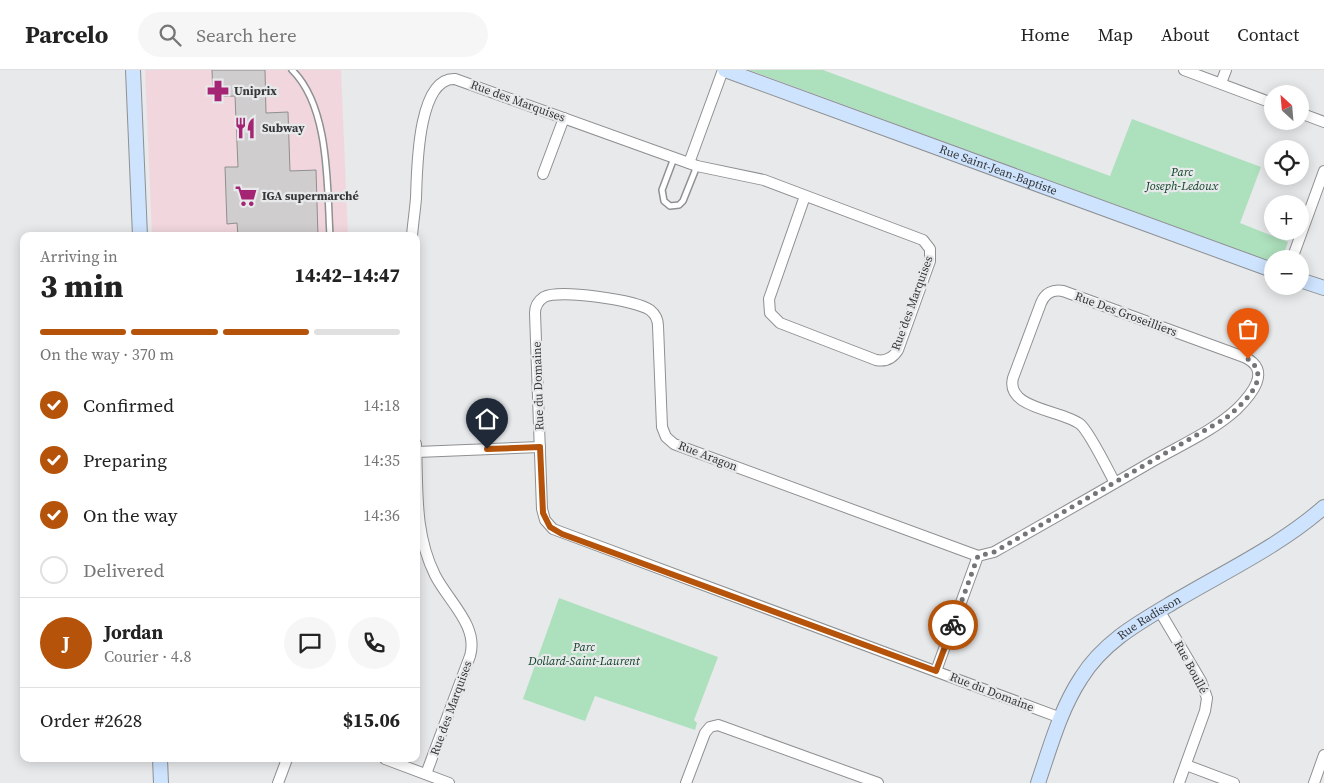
<!DOCTYPE html>
<meta charset="utf-8">
<style>
:root{--surface:#fff;--page:#f6f6f6;--text:#222;--muted:#767676;--line:#e0e0e0;--accent:#b45309}
body{margin:0;font-family:"Source Serif 4",serif;background:var(--page);color:var(--text);height:100vh;display:flex;flex-direction:column;font-size:19px;white-space:nowrap}
*{box-sizing:border-box;margin:0}
p{font-size:16px;color:var(--muted)}
.icon{flex:none;width:28px;height:28px;fill:none;stroke:currentColor;stroke-width:2;stroke-linecap:round;stroke-linejoin:round}
.map{position:relative;flex:1;overflow:hidden}
.panel{position:absolute;left:20px;top:162px;width:400px;height:530px;display:flex;flex-direction:column;background:var(--surface);border-radius:10px;box-shadow:0 2px 12px #0003}
.panel>*{flex:none}
.needle{width:32px;rotate:334deg}
.fabs{position:absolute;left:1264px;top:15px;display:grid;gap:10px}
.fabs a{display:grid;place-items:center;width:45px;height:45px;border-radius:50%;background:var(--surface);box-shadow:0 2px 12px #0003;font-size:25px}
.pin{position:absolute;display:grid;place-items:center;width:42px;height:42px;color:#fff;margin:-51px -21px;border-radius:50% 50% 50% 0;rotate:-45deg;box-shadow:0 0 5px #0007}
.pin .icon{rotate:45deg}
.courier{position:absolute;display:grid;place-items:center;width:50px;height:50px;margin:-25px;border:4px solid #b45309;border-radius:50%;background:#fff;color:#222;box-shadow:0 1px 6px #0007}
.summary em{font-style:normal;font-weight:800}
.summary div{display:flex;flex-direction:column-reverse}
.summary{display:flex;align-items:center;justify-content:space-between;height:85px;padding:0 20px}
h1{font-size:32px;font-weight:800;line-height:38px}
.bar{display:grid;grid-template-columns:repeat(4,1fr);gap:8px 5px;align-content:center;height:60px;padding:0 20px}
.bar i{height:6px;border-radius:4px;background:var(--line)}
.bar .on{background:var(--accent)}
.bar p{grid-column:span 4}
.line{display:flex;align-items:center;gap:12px;padding:0 20px;border-top:1px solid var(--line)}
.line div{flex:1}
.round{display:grid;place-items:center;flex:none;width:52px;height:52px;border-radius:26px;background:var(--page)}
ol{padding:0 20px;list-style:none}
li{display:flex;align-items:center;gap:15px;height:55px}
li p{margin-inline-start:auto}
li .icon{padding:5px;border-radius:50%;background:var(--accent);color:#fff;stroke-width:4}
li:last-child{color:var(--muted)}
li i{width:28px;height:28px;border:2px solid var(--line);border-radius:50%}
header{display:flex;align-items:center;gap:30px;box-sizing:border-box;height:70px;padding:0 25px;background:var(--surface);border-bottom:1px solid var(--line)}
header strong{font-size:24px}
nav{display:flex;gap:28px;margin-inline-start:auto;font-size:18px}
.search{width:350px;height:45px;background:var(--page);display:flex;align-items:center;gap:12px;box-sizing:border-box;padding:0 18px;border-radius:28px;color:var(--muted);font-size:19px}
.map>svg:first-child{display:block}
</style>
<header>
<strong>Parcelo</strong>
<div class="search"><svg class="icon" aria-label="search" viewBox="0 0 24 24"><circle cx="10" cy="10" r="6"/><path d="M15 15l6 6"/></svg>Search here</div>
<nav><a>Home</a><a>Map</a><a>About</a><a>Contact</a></nav>
</header>
<div class="map">
<svg width="1324" height="713" viewBox="0 0 1324 713">
<rect width="100%" height="100%" fill="#e7e9eb"/>
<path fill="#f1d7dd" d="M145,0H341L348,166H152Z"/>
<g fill="#ade0bd">
<path d="M749,0H823L1110,106L1132,49L1261,97L1240,153L1288,172C1285,181 1283,189 1272,189V190H1266Z"/>
<path d="M559,528L718,587L694,650L697,653L695,660L595,626L585,651L523,629Z"/>
</g>
<path fill="#d0cdce" stroke="#908e8f" d="M212,0H265L266,43L288,42L290,101L316,100L318,166H238L237,153L227,154L225,97H238L235,26L213,27Z"/>
<g fill="none" stroke-linecap="round" stroke-linejoin="round">
<g stroke="#8e9092" stroke-width="8">
<g id="lane">
<path d="M292,0C330,37 327,117 330,166"/>
<path d="M674,88L662,120L664,131L670,136L679,135L683,131L697,96"/>
</g>
</g>
<g stroke="#8e9092" stroke-width="12">
<g id="street">
<path d="M1184,0L1272,33"/>
<path d="M1221,13L1226,0"/>
<path d="M1300,43L1324,52"/>
<path d="M689,93L723,0"/>
<path d="M543,104L564,48"/>
<path d="M412,166C413,153 415,141 416,128C417,102 417,7 455,9L697,96L764,110L923,170L930,179V191L898,280C893,288 886,292 876,290L780,253L770,243L769,229L805,126"/>
<path d="M1292,189L1324,101"/>
<path d="M416,374C418,419 414,463 435,505C448,531 479,556 470,586L426,704"/>
<path d="M417,382L540,377"/>
<path d="M978,486L674,374L666,367L662,357L658,256C658,250 655,244 650,240C635,230 560,219 544,227C538,231 535,237 535,243L542,439L545,450L553,459L1061,648"/>
<path d="M1159,540L1201,611L1207,628L1205,641L1179,713"/>
<path d="M936,601L978,486L994,482C1047,452 1100,422 1153,391C1181,375 1213,361 1237,339C1251,325 1273,300 1244,287L1063,221C1053,219 1045,223 1041,233L1013,308C1005,339 1062,340 1080,354C1089,361 1108,400 1115,413"/>
<path d="M385,689L449,713"/>
<path d="M1186,695L1234,713"/>
<path d="M278,713L287,689"/>
<path d="M686,713L705,663L710,657L718,655L878,713"/>
<path d="M1314,713L1324,685"/>
</g>
</g>
<g stroke="#8e9092" stroke-width="16">
<g id="secondary">
<path d="M133,0L140,166"/>
<path id="s1" d="M725,0L1272,200"/>
<path d="M1300,210L1324,218"/>
<path d="M160,689L161,713"/>
<path id="s2" d="M1038,713C1050,678 1060,640 1081,608C1104,571 1140,552 1177,530C1226,501 1281,475 1324,437"/>
</g>
</g>
<use href="#lane" stroke="#fff" stroke-width="5"/>
<use href="#street" stroke="#fff" stroke-width="10"/>
<use href="#secondary" stroke="#cee3fe" stroke-width="14"/>
</g>
<g fill="none" stroke-linecap="round" stroke-linejoin="round">
<path stroke="#747577" stroke-width="5" stroke-dasharray="0 9" d="M953,555L978,486L994,482L1226,348C1242,334 1274,308 1248,289"/>
<path stroke="#b45309" stroke-width="6" d="M487,379L540,377L543,443L550,457L562,464L936,601L953,555"/>
</g>
<defs>
<g id="pharmacy-bare" transform="scale(1.725)"><path d="M-2-6h4v4h4v4h-4v4h-4v-4h-4v-4h4Z" fill="#a52474" stroke="#e7e9eb" stroke-width="2.5" paint-order="stroke"/></g>
<g id="restaurant-bare" transform="scale(1.725)"><path d="M-5-6h1v4h1v-4h1v4h1v-4h1v5L-1.5 .5V6h-2V.5L-5-1ZM5-6V6H3V1.5H1.5Q1.5-4 5-6Z" fill="#a52474" stroke="#e7e9eb" stroke-width="2.5" paint-order="stroke"/></g>
<g id="supermarket-bare" transform="scale(1.725)"><path d="M-6-5.5h2.5l.6 2H6L4.5 2H-2.5L-4.4-4H-6ZM-1.5 3.2a1.3 1.3 0 1 0 .1 0ZM3 3.2a1.3 1.3 0 1 0 .1 0Z" fill="#a52474" stroke="#e7e9eb" stroke-width="2.5" paint-order="stroke"/></g>
</defs>
<g fill-rule="evenodd">
<use href="#pharmacy-bare" x="218" y="21"/>
<use href="#restaurant-bare" x="245" y="58"/>
<use href="#supermarket-bare" x="246" y="126"/>
</g>
<g text-anchor="middle" dominant-baseline="central" stroke-width="4.5" stroke-linejoin="round" paint-order="stroke">
<g font-size="12" font-weight="bold" fill="#363738" stroke="#e7e9eb" text-anchor="start">
<text x="234" y="21">Uniprix</text>
<text x="262" y="58">Subway</text>
<text x="262" y="126">IGA supermarché</text>
</g>
<g font-size="12" fill="#363738" stroke="#e7e9eb">
<text transform="translate(518 31) rotate(20)">Rue des Marquises</text>
<text stroke="none"><textPath href="#s1" startOffset="291">Rue Saint-Jean-Baptiste</textPath></text>
<text transform="translate(912 233) rotate(-70)">Rue des Marquises</text>
<text transform="translate(1126 244) rotate(20)">Rue Des Groseilliers</text>
<text transform="translate(538 316) rotate(-92)">Rue du Domaine</text>
<text transform="translate(708 386) rotate(21)">Rue Aragon</text>
<text stroke="none"><textPath href="#s2" startOffset="206">Rue Radisson</textPath></text>
<text transform="translate(1191 597) rotate(62)">Rue Boullé</text>
<text transform="translate(992 622) rotate(21)">Rue du Domaine</text>
<text transform="translate(451 638) rotate(-70)">Rue des Marquises</text>
</g>
<g font-size="12" font-style="italic" fill="#0e4125" stroke="#e7e9eb">
<text x="1182" y="102">Parc<tspan x="1182" dy="14">Joseph-Ledoux</tspan></text>
<text x="584" y="577">Parc<tspan x="584" dy="14">Dollard-Saint-Laurent</tspan></text>
</g>
</g>
</svg>
<div class="fabs">
<a><svg class="needle" viewBox="-14 -14 28 28"><path d="M0-13l5 13h-10z" fill="#e53935"/><path d="M0 13l5-13h-10z" fill="#767676"/></svg></a>
<a><svg class="icon" aria-label="locate" viewBox="0 0 24 24"><circle cx="12" cy="12" r="6"/><path d="M12 2v4M12 18v4M2 12h4M18 12h4"/></svg></a>
<a>+</a>
<a>−</a>
</div>
<div class="pin" style="left:1248px;top:289px;background:#ea580c"><svg class="icon" aria-label="bag" viewBox="0 0 24 24"><path d="M5 8h14l-1 12H6zM9 8a3 3 0 0 1 6 0"/></svg></div>
<div class="pin" style="left:487px;top:379px;background:#1f2937"><svg class="icon" aria-label="home" viewBox="0 0 24 24"><path d="M3 11l9-7 9 7M6 9v11h12V9"/></svg></div>
<div class="courier" style="left:953px;top:555px"><svg class="icon" aria-label="bike" viewBox="0 0 24 24"><circle cx="6" cy="16" r="4"/><circle cx="18" cy="16" r="4"/><path d="M6 16l4-8h5l3 8M10 8l3 8H6M13 5h3"/></svg></div>
<section class="panel">
<div class="summary"><div><h1>3 min</h1><p>Arriving in</p></div><em>14:42–14:47</em></div>
<div class="bar"><i class="on"></i><i class="on"></i><i class="on"></i><i></i><p>On the way · 370 m</p></div>
<ol>
<li><svg class="icon" aria-label="check" viewBox="0 0 24 24"><path d="M5 12l5 5 9-10"/></svg>Confirmed<p>14:18</p></li>
<li><svg class="icon" aria-label="check" viewBox="0 0 24 24"><path d="M5 12l5 5 9-10"/></svg>Preparing<p>14:35</p></li>
<li><svg class="icon" aria-label="check" viewBox="0 0 24 24"><path d="M5 12l5 5 9-10"/></svg>On the way<p>14:36</p></li>
<li><i></i>Delivered</li>
</ol>
<div class="line" style="height:90px"><b class="round" style="background:var(--accent);color:#fff">J</b><div><b>Jordan</b><p>Courier · 4.8</p></div><a class="round"><svg class="icon" aria-label="chat" viewBox="0 0 24 24"><path d="M4 5h16v11H9l-5 4z"/></svg></a><a class="round"><svg class="icon" aria-label="phone" viewBox="0 0 24 24"><path d="M5 4h4l2 5-3 2q2 4 5 5l2-3 5 2v4C11 20 4 13 5 4z"/></svg></a></div>
<div class="line" style="height:65px"><div>Order #2628</div><b>$15.06</b></div>
</section>
</div>
